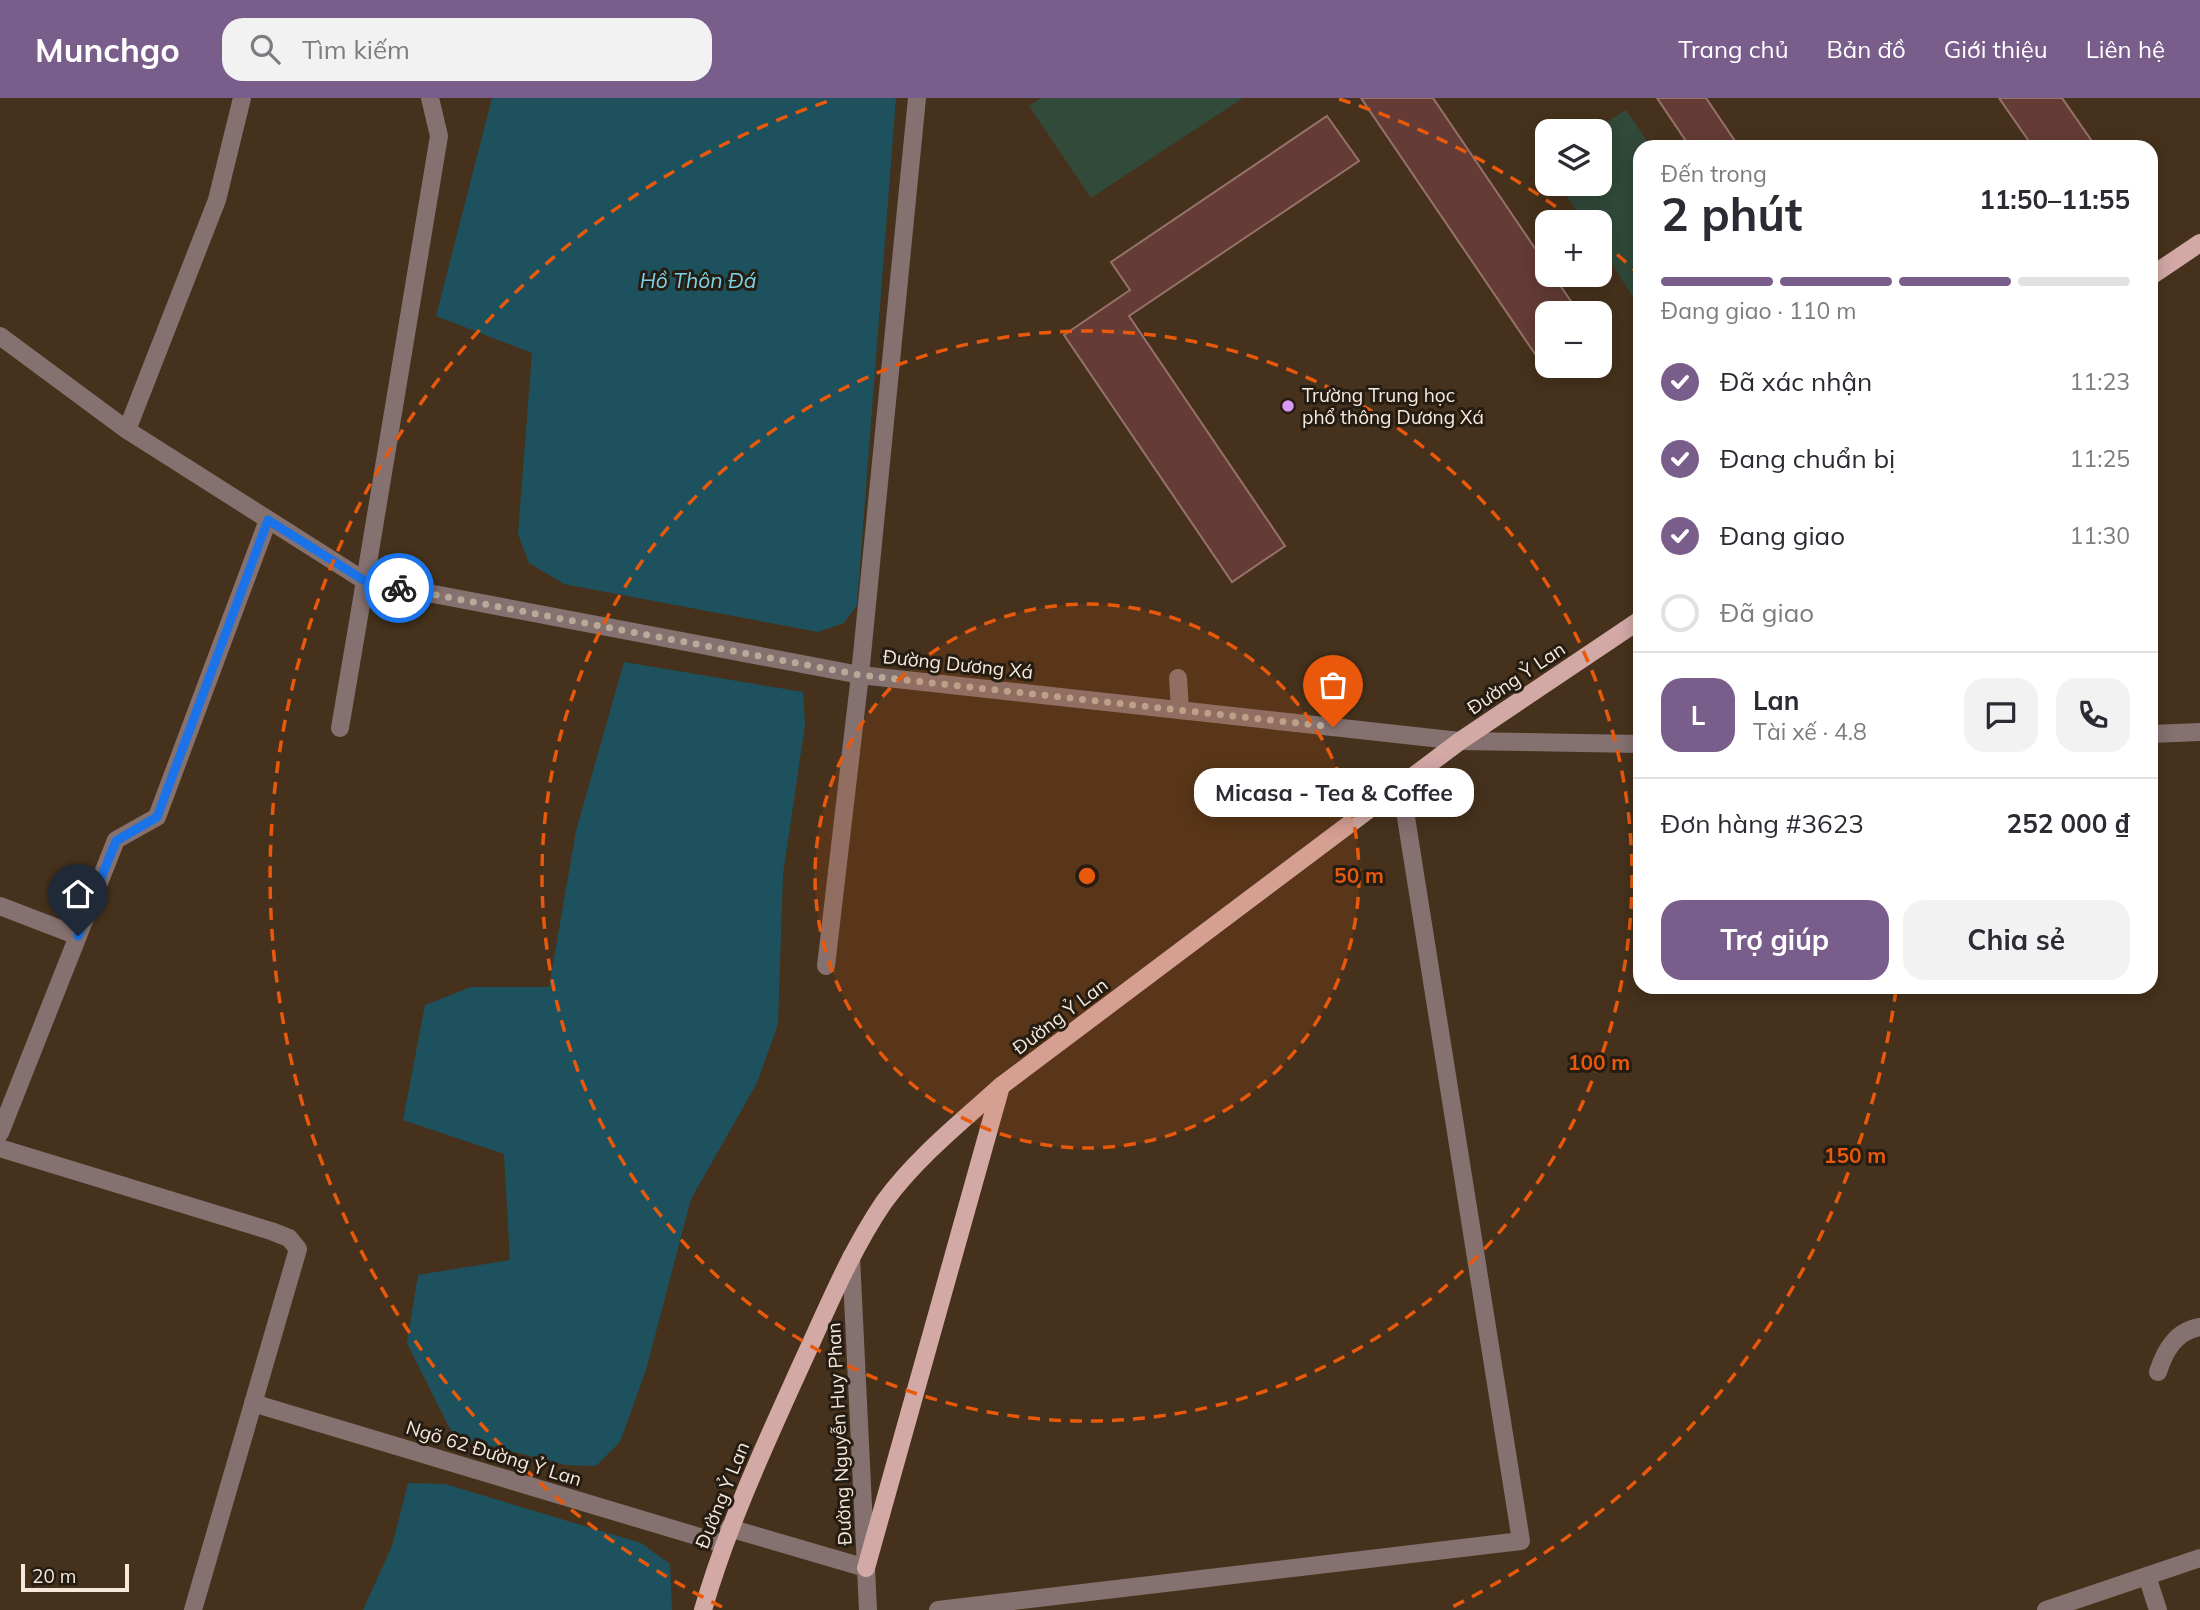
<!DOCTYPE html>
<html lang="vi">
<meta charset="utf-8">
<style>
:root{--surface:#fff;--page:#f2f2f3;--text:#2b2b33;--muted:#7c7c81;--line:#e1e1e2;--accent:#795d8b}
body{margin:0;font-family:Mulish,sans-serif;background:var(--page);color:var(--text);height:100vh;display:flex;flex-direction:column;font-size:26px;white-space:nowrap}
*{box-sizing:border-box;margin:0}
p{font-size:23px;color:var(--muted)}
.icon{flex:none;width:38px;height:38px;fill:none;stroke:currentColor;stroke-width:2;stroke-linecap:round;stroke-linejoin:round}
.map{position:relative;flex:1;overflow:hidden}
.details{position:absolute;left:1633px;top:42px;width:525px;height:854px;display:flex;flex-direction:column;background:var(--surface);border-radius:21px;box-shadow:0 4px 18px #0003}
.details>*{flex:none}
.tools{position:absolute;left:1535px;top:21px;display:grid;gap:14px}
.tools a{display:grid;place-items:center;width:77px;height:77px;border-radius:14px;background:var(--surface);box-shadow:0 4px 18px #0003;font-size:35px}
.scale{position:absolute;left:21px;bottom:18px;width:108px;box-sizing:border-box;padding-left:7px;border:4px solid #f7e9dc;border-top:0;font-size:19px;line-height:24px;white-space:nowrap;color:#f7e9dc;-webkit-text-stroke:5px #251c12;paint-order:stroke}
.pin{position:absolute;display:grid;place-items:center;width:60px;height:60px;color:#fff;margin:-72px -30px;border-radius:50% 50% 50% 0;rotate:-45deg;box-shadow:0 0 7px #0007}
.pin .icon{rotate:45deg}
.courier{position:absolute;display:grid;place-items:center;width:70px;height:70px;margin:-35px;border:5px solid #1a73e8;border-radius:50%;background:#fff;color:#222;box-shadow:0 2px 9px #0007}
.bubble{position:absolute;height:49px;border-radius:21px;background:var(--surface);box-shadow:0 4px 18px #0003;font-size:23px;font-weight:700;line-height:49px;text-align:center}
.summary em{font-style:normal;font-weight:700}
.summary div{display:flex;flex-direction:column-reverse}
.summary{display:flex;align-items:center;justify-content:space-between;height:119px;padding:0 28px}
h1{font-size:46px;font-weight:700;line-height:52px}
.bar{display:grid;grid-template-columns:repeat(4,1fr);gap:10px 7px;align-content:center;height:84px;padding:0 28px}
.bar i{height:9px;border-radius:5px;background:var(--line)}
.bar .selected{background:var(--accent)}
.bar p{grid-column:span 4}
.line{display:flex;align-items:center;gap:18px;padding:0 28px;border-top:2px solid var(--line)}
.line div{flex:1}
.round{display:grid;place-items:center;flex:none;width:74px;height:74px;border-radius:21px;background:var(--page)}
ol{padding:0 28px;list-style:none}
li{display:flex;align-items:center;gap:21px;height:77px}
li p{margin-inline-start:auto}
li .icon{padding:7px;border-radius:50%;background:var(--accent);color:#fff;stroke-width:4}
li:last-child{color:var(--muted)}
li i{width:38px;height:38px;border:4px solid var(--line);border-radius:50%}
.primary-button{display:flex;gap:14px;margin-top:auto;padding:14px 28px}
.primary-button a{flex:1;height:80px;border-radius:21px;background:var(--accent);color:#fff;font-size:28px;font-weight:700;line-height:80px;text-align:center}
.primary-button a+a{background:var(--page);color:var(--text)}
header{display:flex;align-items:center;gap:42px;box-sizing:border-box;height:98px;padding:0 35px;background:var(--accent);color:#fff}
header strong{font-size:33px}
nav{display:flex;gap:38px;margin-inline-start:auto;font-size:24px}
.search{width:490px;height:63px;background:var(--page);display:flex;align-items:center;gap:18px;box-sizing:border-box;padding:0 24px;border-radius:21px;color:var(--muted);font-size:26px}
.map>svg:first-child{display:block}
</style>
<header>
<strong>Munchgo</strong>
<div class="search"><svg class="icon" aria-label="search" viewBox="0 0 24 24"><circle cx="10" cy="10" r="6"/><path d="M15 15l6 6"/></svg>Tìm kiếm</div>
<nav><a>Trang chủ</a><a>Bản đồ</a><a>Giới thiệu</a><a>Liên hệ</a></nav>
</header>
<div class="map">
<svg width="2200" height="1512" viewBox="0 0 2200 1512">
<rect width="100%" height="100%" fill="#46321c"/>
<g fill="#314a3a">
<path d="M1041,0H1243L1091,100L1029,8Z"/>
<path d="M1626,12L1651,49H1640V209L1600,148V124H1584L1559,86H1600V33H1593Z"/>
</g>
<g fill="#1d515d">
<path d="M492,0H896L857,507L844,525L818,534L564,486L529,465L518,436L532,255L436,218Z"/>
<path d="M624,564L803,594L805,627L783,776L778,926L757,985L691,1101L646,1272L620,1344L596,1368L566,1367L454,1339L407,1245L418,1177L510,1162L504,1056L403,1022L425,907L471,889H549L576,733Z"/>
<path d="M408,1385L445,1386L641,1445L670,1466L672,1512H363L392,1448Z"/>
</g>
<g fill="#643c35" stroke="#95726b" stroke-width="2">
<path d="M1361,0H1433L1547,168V177H1553L1579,215H1547V268H1566L1550,278Z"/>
<path d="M1657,0H1706L1739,49H1690Z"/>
<path d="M1999,0H2062L2096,49H2033Z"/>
<path d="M1327,18L1359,63L1129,218L1285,448L1232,484L1064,237L1130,192L1111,164Z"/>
</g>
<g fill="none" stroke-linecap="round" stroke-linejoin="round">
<g stroke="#85716f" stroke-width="18">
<path d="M430,0L439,38L365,483L860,577L826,868"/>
<path d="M917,0L860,577L1460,643L1640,646"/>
<path d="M0,238L127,332L365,483L340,630"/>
<path d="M127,332L217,102L242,0"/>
<path d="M1178,580L1180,612"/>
<path d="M2151,636L2200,634"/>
<path d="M0,808L78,838"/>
<path d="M0,1035L116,742L157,719L268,422"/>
<path d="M0,1050L271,1133L289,1140L298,1151L193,1512"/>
<path d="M851,1159L868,1512"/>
<path d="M2158,1274C2165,1252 2176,1233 2200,1229"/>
<path d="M253,1305L723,1446"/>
<path d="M729,1430L866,1470"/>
<path d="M2147,1478L2158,1512"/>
<path d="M938,1512L1521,1443L1401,688"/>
<path d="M2046,1512L2200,1460"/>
</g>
<g stroke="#d3a9a6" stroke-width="18">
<path d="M2151,178L2200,145"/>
<path d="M866,1470L1001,988"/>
<path d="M703,1512C728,1426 765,1347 802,1265C827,1211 850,1154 884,1104C916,1060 961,1024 1001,988L1460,643L1640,522"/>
</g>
</g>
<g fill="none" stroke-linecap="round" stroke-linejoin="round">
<path stroke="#b9a999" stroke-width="7" stroke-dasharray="0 12.6" d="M399,490L860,577L1333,629"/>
<path stroke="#1a73e8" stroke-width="9" d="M78,838L116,743L157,719L268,422L365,483L399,490"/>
</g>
<circle cx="1087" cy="778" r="272" fill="#e8590c" fill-opacity=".12"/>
<g fill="none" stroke="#e8590c" stroke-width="3.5" stroke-dasharray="12 9">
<circle cx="1087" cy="778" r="272"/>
<circle cx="1087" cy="778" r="545"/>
<path d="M1896 892A817 817 0 0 1 1452 1509M722 1509A817 817 0 0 1 835 1M1339 1A817 817 0 0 1 1573 121M1601 143A817 817 0 0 1 1639 176"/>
</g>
<circle fill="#d99af7" stroke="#251c12" stroke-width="2.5" cx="1288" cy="308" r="7"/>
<g text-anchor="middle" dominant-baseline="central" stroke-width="6" stroke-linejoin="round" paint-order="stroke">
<g font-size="19" fill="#f7e9dc" stroke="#251c12" text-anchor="start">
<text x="1302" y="297">Trường Trung học<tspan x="1302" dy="22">phổ thông Dương Xá</tspan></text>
</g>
<g font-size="19" fill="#f7e9dc" stroke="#251c12">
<text transform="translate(958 566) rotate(6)">Đường Dương Xá</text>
<text transform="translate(1516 580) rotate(-34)">Đường Ỷ Lan</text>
<text transform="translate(1060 918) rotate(-37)">Đường Ỷ Lan</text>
<text transform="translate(839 1336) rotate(-93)">Đường Nguyễn Huy Phan</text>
<text transform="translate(494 1355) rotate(17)">Ngõ 62 Đường Ỷ Lan</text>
<text transform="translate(722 1397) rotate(-68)">Đường Ỷ Lan</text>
</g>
<g font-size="21" font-style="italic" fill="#7dd2e8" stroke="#251c12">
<text x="698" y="182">Hồ Thôn Đá</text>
</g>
</g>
<circle cx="1087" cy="778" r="10" fill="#e8590c" stroke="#251c12" stroke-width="3.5"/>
<g font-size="21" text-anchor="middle" font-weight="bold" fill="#e8590c" stroke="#251c12" stroke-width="6" stroke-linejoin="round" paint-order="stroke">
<text x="1359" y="785">50 m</text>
<text x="1599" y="972">100 m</text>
<text x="1855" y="1065">150 m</text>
</g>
</svg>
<div class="tools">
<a><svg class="icon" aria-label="layers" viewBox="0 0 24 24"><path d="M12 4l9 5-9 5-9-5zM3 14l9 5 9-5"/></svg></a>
<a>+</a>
<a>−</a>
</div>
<div class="scale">20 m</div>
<div class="pin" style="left:1333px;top:629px;background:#ea580c"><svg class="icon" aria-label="bag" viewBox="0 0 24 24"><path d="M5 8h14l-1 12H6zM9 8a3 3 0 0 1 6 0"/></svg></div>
<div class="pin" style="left:78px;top:838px;background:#1f2937"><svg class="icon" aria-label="home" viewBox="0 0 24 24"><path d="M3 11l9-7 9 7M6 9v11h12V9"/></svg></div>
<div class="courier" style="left:399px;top:490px"><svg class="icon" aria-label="bike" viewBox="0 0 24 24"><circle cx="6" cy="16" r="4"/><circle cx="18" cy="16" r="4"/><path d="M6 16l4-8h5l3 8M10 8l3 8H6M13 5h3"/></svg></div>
<div class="bubble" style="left:1194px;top:670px;width:280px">Micasa - Tea &amp; Coffee</div>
<section class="details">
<div class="summary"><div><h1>2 phút</h1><p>Đến trong</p></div><em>11:50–11:55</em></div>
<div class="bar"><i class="selected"></i><i class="selected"></i><i class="selected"></i><i></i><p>Đang giao · 110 m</p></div>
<ol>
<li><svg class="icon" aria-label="check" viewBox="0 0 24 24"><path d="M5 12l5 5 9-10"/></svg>Đã xác nhận<p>11:23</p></li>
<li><svg class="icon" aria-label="check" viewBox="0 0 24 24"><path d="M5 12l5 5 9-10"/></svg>Đang chuẩn bị<p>11:25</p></li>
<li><svg class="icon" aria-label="check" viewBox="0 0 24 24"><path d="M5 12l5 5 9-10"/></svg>Đang giao<p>11:30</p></li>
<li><i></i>Đã giao</li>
</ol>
<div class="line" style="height:126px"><b class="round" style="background:var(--accent);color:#fff">L</b><div><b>Lan</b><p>Tài xế · 4.8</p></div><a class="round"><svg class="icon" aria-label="chat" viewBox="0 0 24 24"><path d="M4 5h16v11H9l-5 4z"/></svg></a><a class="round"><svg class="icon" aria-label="phone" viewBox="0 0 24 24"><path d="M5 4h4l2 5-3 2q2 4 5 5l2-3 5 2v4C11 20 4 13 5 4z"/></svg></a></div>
<div class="line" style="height:91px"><div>Đơn hàng #3623</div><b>252 000 ₫</b></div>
<div class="primary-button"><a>Trợ giúp</a><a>Chia sẻ</a></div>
</section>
</div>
